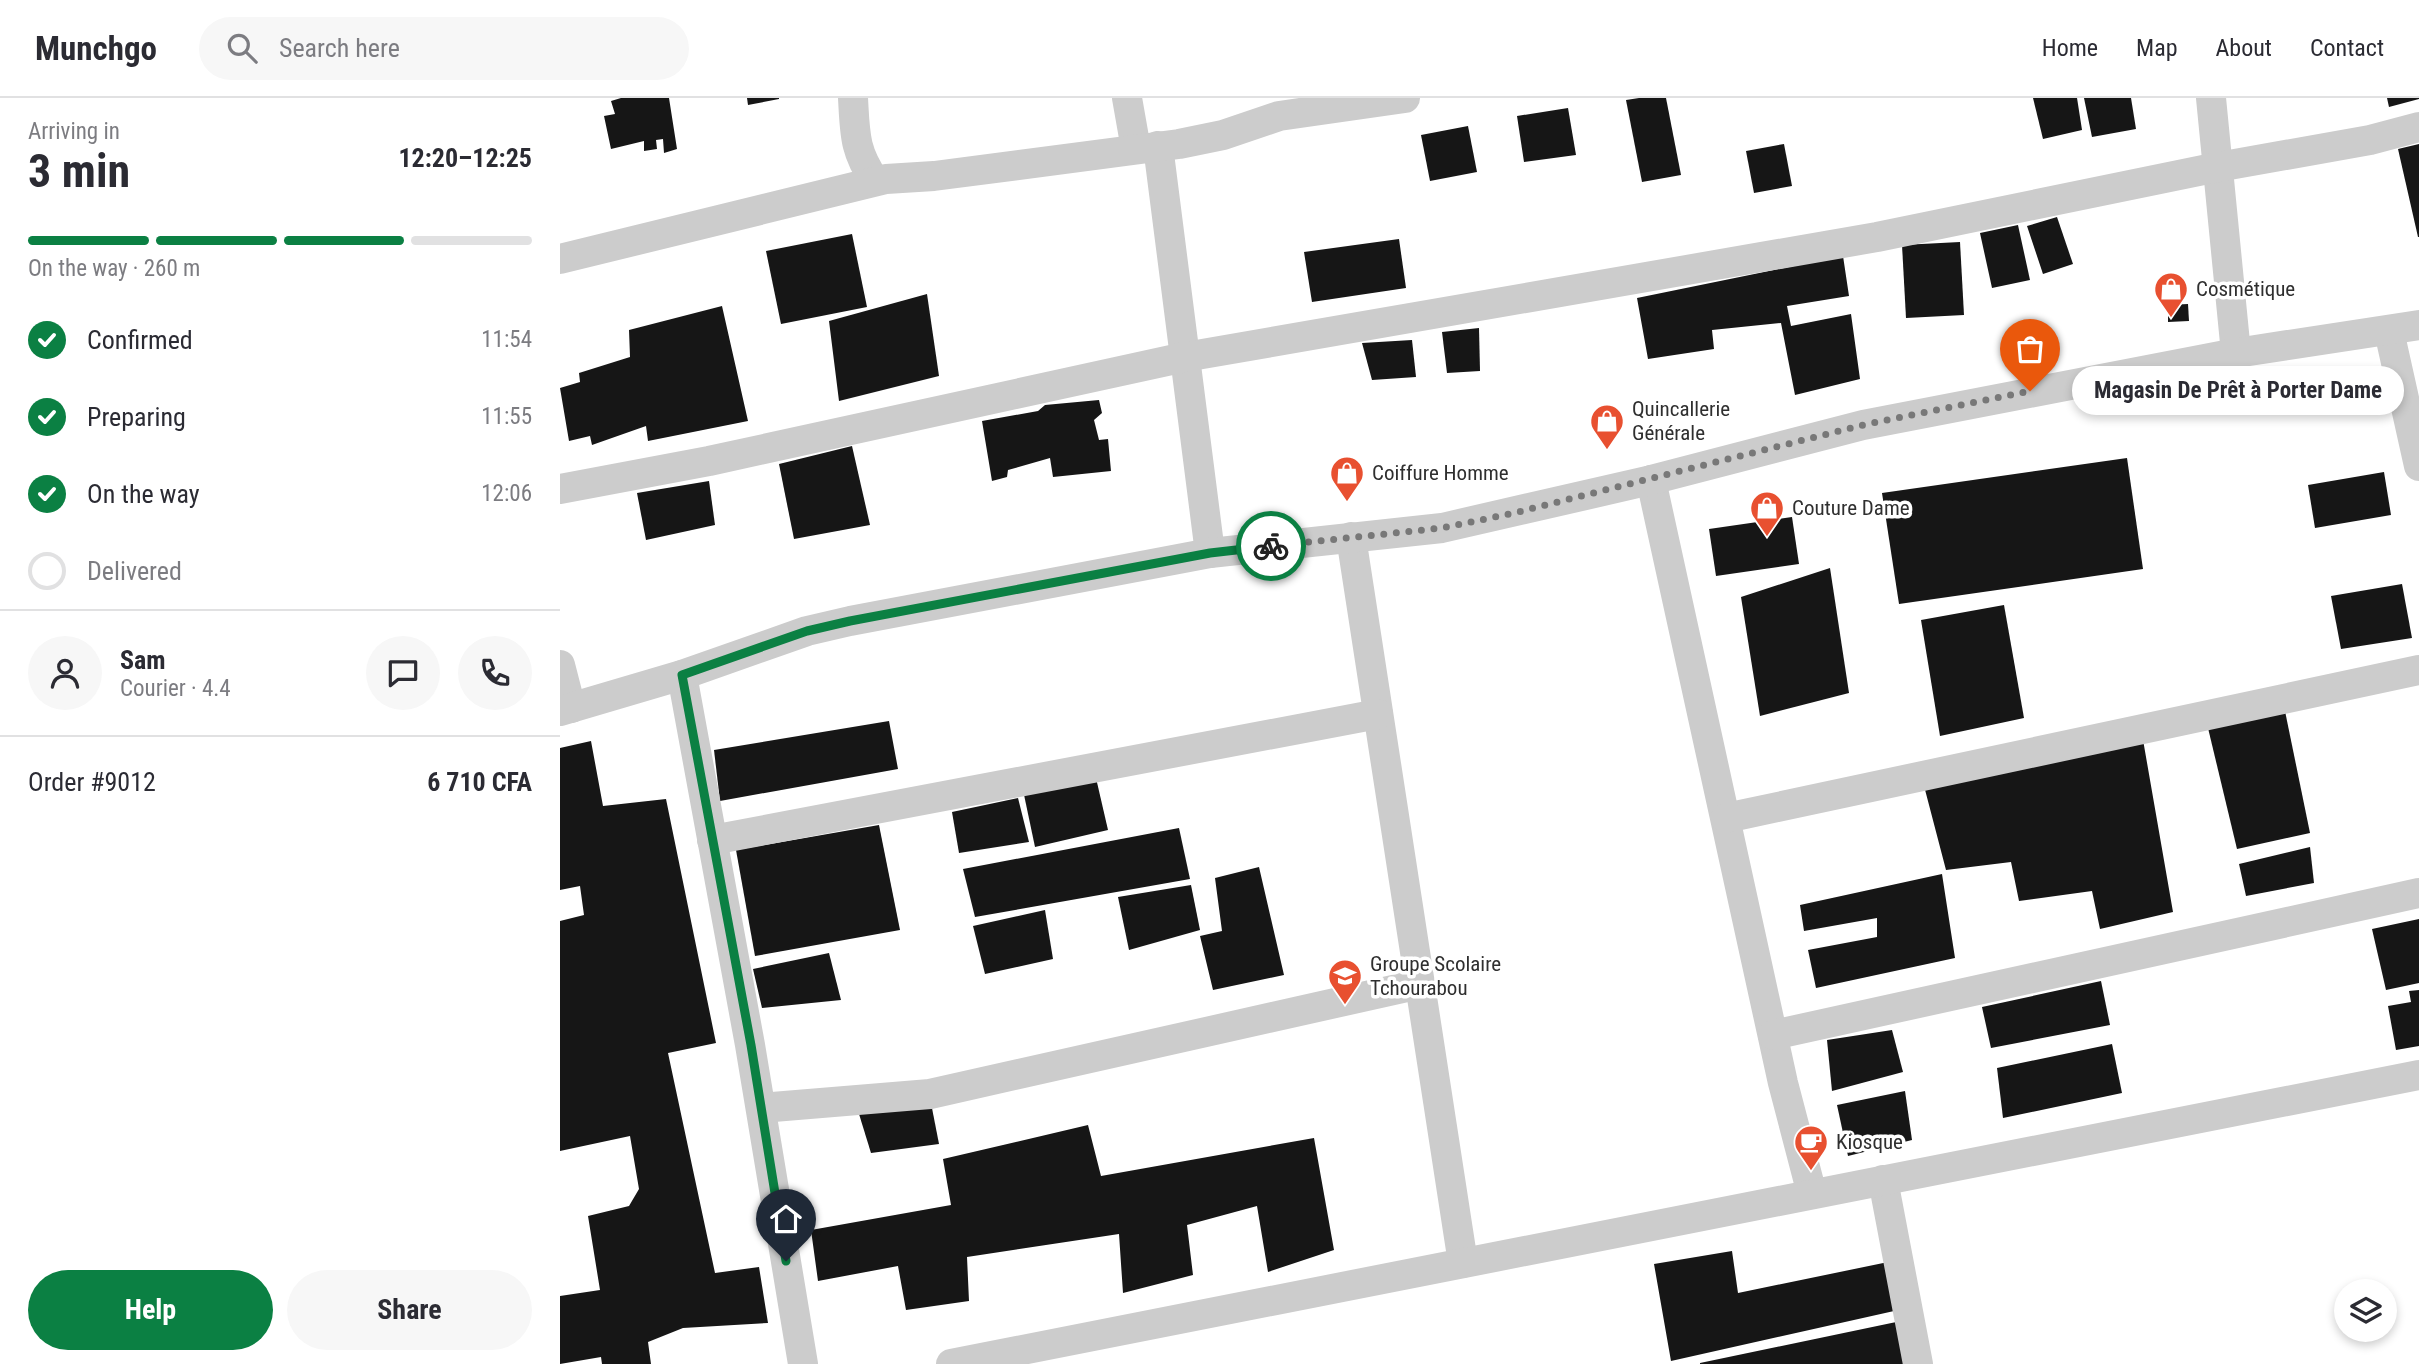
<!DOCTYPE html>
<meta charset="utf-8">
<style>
:root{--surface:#fff;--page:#f7f7f7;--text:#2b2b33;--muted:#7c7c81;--line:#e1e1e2;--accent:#0b8043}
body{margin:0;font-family:"Roboto Condensed",sans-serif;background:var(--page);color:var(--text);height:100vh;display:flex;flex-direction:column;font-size:26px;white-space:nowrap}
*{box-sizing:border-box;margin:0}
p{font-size:23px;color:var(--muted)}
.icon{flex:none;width:38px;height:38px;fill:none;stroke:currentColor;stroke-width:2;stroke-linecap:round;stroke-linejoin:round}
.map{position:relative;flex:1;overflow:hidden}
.sheet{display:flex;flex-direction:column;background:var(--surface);width:560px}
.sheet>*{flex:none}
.buttons{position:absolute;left:1774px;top:1181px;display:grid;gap:14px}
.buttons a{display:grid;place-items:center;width:63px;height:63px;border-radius:50%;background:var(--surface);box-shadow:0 4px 10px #0003;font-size:35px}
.pin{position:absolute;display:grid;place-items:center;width:60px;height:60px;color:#fff;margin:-72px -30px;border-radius:50% 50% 50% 0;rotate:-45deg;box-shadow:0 0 7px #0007}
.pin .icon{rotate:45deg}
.courier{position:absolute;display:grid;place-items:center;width:70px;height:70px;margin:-35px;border:5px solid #0b8043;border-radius:50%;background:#fff;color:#222;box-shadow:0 2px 9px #0007}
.bubble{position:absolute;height:49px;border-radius:24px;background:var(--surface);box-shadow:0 4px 10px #0003;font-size:23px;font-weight:700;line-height:49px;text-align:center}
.overview em{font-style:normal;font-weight:700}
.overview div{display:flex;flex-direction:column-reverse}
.overview{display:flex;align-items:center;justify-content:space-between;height:119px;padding:0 28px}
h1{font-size:46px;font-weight:700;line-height:52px}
.bar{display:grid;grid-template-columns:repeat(4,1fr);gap:10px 7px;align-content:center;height:84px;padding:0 28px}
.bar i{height:9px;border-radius:5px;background:var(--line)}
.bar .current{background:var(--accent)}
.bar p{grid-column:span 4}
.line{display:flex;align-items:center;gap:18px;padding:0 28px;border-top:2px solid var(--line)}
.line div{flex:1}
.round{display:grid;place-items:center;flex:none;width:74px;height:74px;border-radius:37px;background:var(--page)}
ol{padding:0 28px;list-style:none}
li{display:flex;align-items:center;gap:21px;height:77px}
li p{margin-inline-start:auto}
li .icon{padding:7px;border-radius:50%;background:var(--accent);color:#fff;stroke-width:4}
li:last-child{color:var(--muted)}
li i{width:38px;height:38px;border:4px solid var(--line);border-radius:50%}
.primary-button{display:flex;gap:14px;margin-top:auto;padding:14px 28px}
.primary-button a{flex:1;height:80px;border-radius:42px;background:var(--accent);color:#fff;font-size:28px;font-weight:700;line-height:80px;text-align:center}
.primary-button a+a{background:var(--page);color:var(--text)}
header{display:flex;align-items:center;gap:42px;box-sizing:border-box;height:98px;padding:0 35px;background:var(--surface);border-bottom:2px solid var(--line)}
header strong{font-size:33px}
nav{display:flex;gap:38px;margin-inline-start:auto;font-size:24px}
.search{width:490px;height:63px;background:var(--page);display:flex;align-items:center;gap:18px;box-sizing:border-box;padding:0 24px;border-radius:38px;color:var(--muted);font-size:26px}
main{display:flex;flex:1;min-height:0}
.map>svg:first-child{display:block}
</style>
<header>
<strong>Munchgo</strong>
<div class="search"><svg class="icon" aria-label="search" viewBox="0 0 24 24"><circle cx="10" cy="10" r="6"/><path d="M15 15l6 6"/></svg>Search here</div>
<nav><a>Home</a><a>Map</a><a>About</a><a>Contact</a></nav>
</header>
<main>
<section class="sheet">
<div class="overview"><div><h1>3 min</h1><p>Arriving in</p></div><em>12:20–12:25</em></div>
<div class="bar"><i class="current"></i><i class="current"></i><i class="current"></i><i></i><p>On the way · 260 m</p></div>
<ol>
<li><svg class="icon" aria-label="check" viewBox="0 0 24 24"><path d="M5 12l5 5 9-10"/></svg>Confirmed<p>11:54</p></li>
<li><svg class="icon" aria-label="check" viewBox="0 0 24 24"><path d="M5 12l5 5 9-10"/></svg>Preparing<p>11:55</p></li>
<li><svg class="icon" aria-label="check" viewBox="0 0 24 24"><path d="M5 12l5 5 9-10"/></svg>On the way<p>12:06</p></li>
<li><i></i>Delivered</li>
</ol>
<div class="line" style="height:126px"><a class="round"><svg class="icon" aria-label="person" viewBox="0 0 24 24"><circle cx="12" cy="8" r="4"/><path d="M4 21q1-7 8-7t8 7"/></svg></a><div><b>Sam</b><p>Courier · 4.4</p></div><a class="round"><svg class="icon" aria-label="chat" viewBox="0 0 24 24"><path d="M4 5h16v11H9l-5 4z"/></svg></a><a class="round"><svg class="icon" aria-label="phone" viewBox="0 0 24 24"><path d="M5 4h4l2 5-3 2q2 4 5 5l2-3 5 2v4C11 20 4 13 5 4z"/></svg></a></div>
<div class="line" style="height:91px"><div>Order #9012</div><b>6 710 CFA</b></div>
<div class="primary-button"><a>Help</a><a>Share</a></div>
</section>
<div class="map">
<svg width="1859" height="1266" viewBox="0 0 1859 1266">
<rect width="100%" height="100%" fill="#fff"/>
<g fill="#161616">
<path d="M61,0H109L117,51L104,55L103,41L96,42L97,51L84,53V43L51,51L44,18L55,16L51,3Z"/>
<path d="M187,0H219V1L188,7Z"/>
<path d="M1079,0H1106L1121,77L1082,84L1066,2Z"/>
<path d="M1473,0H1517L1522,32L1483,41Z"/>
<path d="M1524,0H1571L1576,31L1532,39Z"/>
<path d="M1827,0H1859V1L1829,9Z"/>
<path d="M1008,10L1016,57L964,64L957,18Z"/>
<path d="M908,28L917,74L870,83L861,37Z"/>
<path d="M1224,46L1232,88L1194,95L1186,53Z"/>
<path d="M1859,46V139H1858L1838,51Z"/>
<path d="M1497,119L1513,166L1483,176L1467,128Z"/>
<path d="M1458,127L1470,182L1432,190L1420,135Z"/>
<path d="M292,136L307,209L221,226L206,153Z"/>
<path d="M839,141L846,190L752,204L744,154Z"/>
<path d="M1400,144L1404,217L1346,220L1342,147Z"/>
<path d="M1283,158L1289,198L1227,208L1231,228L1291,216L1300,281L1235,297L1221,225L1152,232L1154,251L1088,261L1077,200Z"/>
<path d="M367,196L379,278L279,303L269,223Z"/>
<path d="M1628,206L1629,223L1608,224V207Z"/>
<path d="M162,208L188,323L88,343L86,328L32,347L30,338L9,343L0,290L20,284L19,275L70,259L69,232Z"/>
<path d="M919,230L920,273L887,275L882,234Z"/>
<path d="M852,242L856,279L812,282L802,245Z"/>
<path d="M539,302L542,315L534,322L539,342L548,341L551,373L493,379L490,360L448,372L447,379L432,383L422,323L478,313L485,307Z"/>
<path d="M292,348L310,427L234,441L219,366Z"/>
<path d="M1567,360L1583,471L1339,506L1322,395Z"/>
<path d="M1824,374L1831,417L1755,430L1748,387Z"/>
<path d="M149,383L155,427L86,442L77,395Z"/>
<path d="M1232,419L1239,466L1156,478L1149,431Z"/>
<path d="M1270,470L1289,595L1200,618L1181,499Z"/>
<path d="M1842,486L1852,540L1781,551L1771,498Z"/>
<path d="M1444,507L1464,620L1380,638L1361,522Z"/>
<path d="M1725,613L1750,735L1677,751L1648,630Z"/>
<path d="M329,623L338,671L160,703L154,652Z"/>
<path d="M1582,636L1613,814L1540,831L1532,793L1459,803L1451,764L1386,772L1363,684Z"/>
<path d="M31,643L43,708L106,701L156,945L108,955L155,1175L199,1169L208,1225L123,1230L88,1244L91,1266H42L41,1259L0,1266V1198L40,1192L28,1118L69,1108L79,1091L70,1038L0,1053V823L24,817L20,788L0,792V650Z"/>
<path d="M536,680L548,732L475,749L463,692Z"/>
<path d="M458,700L469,744L399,755L392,714Z"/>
<path d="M319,727L340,832L195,858L176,752Z"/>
<path d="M619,730L630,781L415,819L403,771Z"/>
<path d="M1750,749L1754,785L1686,798L1679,766Z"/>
<path d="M699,769L724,877L653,892L640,838L662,833L655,780Z"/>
<path d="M1382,776L1395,860L1256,890L1248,852L1317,839V820L1244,833L1240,807Z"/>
<path d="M631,787L640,832L569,852L558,799Z"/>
<path d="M485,812L493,861L425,876L413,828Z"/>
<path d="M1859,821V885L1826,892L1812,831Z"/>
<path d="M269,855L281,902L202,910L193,871Z"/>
<path d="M1541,883L1550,927L1431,950L1422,909Z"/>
<path d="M1859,892V948L1836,952L1828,908L1851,904L1849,893Z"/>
<path d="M1332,932L1343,974L1272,993L1267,942Z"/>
<path d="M1552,946L1562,995L1443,1020L1437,970Z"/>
<path d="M1345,993L1352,1042L1288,1058L1277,1007Z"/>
<path d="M371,1005L379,1046L311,1055L299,1016Z"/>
<path d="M528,1027L541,1078L754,1040L774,1152L708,1174L697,1108L627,1127L633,1177L563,1195L559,1136L407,1159L409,1203L346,1212L338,1168L258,1183L251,1132L391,1107L383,1061Z"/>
<path d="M1172,1153L1178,1195L1333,1163L1343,1211L1111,1263L1094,1166Z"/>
<path d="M1341,1223L1344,1266H1140V1265Z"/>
</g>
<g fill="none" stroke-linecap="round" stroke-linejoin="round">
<g stroke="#ccc" stroke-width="30">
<path d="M293,0C295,35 294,53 315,83"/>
<path d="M567,0L576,51"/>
<path d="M1651,0L1676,255"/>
<path d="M598,48L650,455"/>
<path d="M0,161L326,81L374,78L619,46L663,37L719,18L845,0"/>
<path d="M1829,233L1859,368"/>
<path d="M1091,382L1223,985L1252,1096"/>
<path d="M0,391L149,363L625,259L1317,139L1658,69L1810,42L1859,29"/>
<path d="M791,439L903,1165"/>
<path d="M0,567L11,610"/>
<path d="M122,577L190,947L243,1266"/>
<path d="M0,613L122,577L247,533L290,523L650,455L882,430L1091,382L1303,327L1676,255L1859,227"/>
<path d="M1166,720L1859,572"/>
<path d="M152,742L818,616"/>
<path d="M1213,937L1859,795"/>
<path d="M201,1010L370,996L860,886"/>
<path d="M1323,1082L1358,1266"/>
<path d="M391,1266L1859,977"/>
</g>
</g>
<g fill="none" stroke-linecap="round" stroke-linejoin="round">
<path stroke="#787878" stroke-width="7" stroke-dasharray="0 12.6" d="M711,448L882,430L954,415L1303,327L1470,293"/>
<path stroke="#0b8043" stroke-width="9" d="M226,1163L191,947L122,577L247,533L290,523L650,455L711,448"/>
</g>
<defs>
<g id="shop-pin" transform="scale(1.75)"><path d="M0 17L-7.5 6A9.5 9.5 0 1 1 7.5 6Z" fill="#e85030" stroke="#fff"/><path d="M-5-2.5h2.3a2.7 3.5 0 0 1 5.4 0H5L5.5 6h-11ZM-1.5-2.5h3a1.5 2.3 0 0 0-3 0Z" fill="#fff"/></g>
<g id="school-pin" transform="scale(1.75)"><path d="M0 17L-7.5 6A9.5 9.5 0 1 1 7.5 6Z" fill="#e85030" stroke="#fff"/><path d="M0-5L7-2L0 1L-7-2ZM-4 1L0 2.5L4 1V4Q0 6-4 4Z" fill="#fff"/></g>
<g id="cafe-pin" transform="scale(1.75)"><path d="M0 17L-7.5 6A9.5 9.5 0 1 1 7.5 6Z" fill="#e85030" stroke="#fff"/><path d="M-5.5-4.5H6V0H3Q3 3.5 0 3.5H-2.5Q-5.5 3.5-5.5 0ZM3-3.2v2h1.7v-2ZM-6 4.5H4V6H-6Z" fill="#fff"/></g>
</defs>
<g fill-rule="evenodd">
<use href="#shop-pin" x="1611" y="191"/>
<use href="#shop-pin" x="1047" y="323"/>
<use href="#shop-pin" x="787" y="375"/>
<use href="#shop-pin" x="1207" y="410"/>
<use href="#school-pin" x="785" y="878"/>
<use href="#cafe-pin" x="1251" y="1044"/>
</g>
<g text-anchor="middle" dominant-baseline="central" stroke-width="7" stroke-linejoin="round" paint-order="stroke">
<g font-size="21" fill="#2f2f2f" stroke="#fff" text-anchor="start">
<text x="1636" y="191">Cosmétique</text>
<text x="1072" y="311">Quincallerie<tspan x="1072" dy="24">Générale</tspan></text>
<text x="812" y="375">Coiffure Homme</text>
<text x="1232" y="410">Couture Dame</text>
<text x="810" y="866">Groupe Scolaire<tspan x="810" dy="24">Tchourabou</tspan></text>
<text x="1276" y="1044">Kiosque</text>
</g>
</g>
</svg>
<div class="buttons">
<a><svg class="icon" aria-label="layers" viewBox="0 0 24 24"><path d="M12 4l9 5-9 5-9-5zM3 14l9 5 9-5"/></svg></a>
</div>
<div class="pin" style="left:1470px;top:293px;background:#ea580c"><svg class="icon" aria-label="bag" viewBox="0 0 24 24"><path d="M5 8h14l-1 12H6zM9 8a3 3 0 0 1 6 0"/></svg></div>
<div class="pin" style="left:226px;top:1163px;background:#1f2937"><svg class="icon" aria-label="home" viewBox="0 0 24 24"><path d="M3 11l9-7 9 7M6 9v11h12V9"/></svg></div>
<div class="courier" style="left:711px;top:448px"><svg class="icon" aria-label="bike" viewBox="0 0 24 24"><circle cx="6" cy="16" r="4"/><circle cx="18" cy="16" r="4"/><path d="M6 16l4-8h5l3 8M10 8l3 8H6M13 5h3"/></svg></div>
<div class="bubble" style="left:1512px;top:268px;width:332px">Magasin De Prêt à Porter Dame</div>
</div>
</main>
